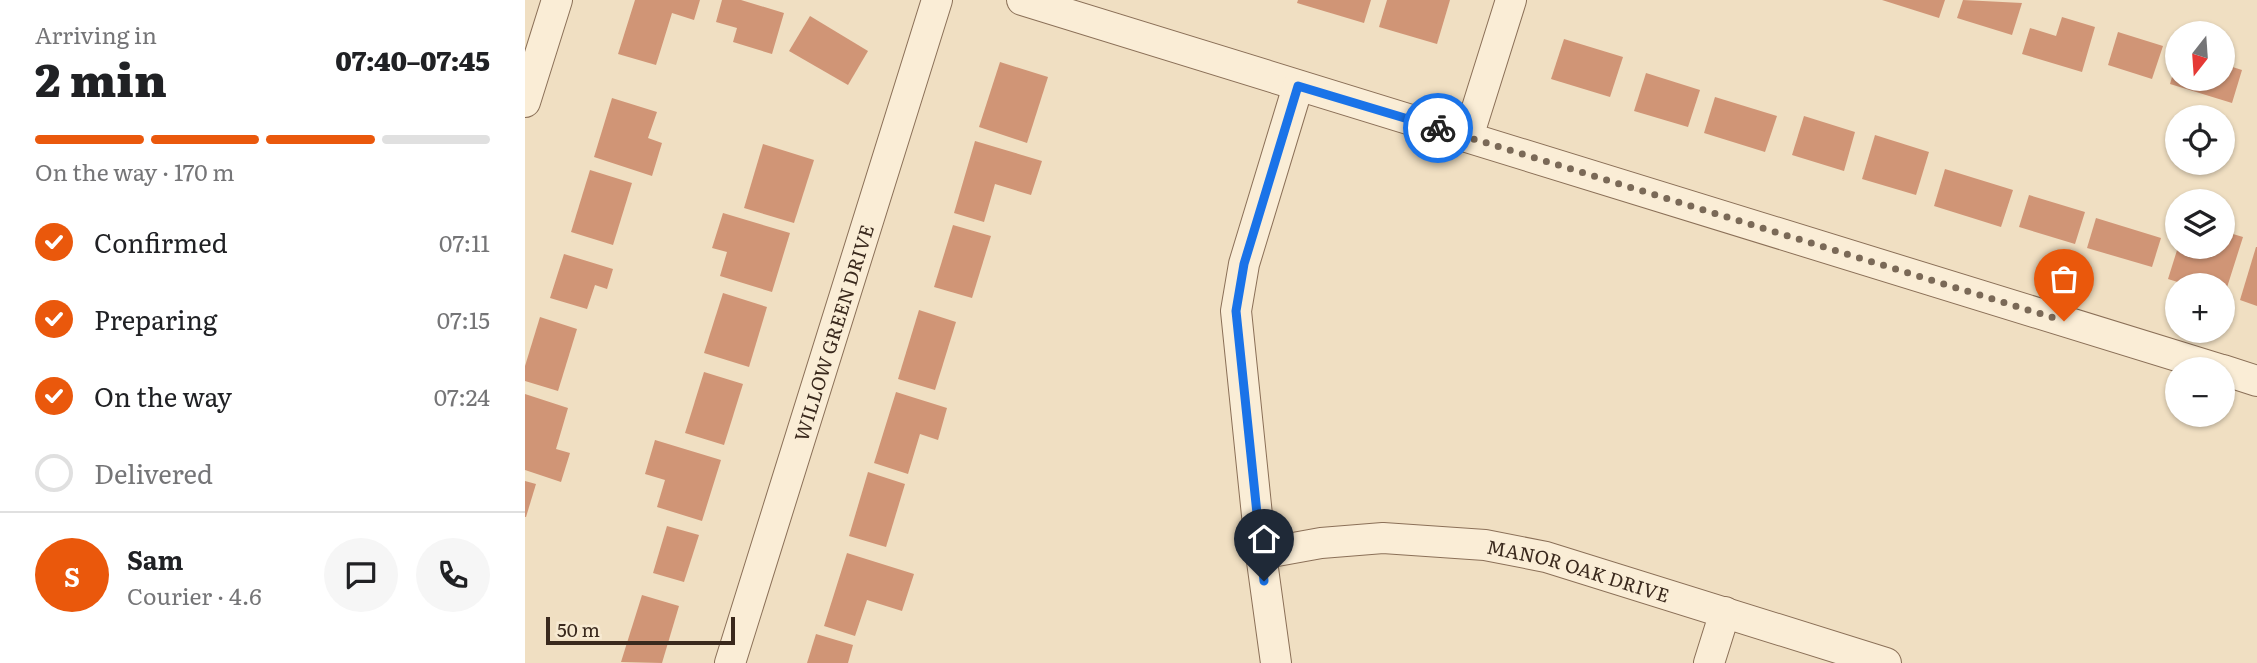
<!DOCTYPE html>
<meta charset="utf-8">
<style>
:root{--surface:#fff;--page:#f6f6f6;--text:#202124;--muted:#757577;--line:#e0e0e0;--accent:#ea580c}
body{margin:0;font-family:Literata,serif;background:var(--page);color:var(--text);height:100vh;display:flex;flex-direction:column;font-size:26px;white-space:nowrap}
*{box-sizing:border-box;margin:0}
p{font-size:23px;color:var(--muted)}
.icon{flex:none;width:38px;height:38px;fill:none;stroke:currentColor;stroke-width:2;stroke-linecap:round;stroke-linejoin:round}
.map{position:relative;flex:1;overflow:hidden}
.side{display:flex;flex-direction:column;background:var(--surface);width:525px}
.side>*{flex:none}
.needle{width:46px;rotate:197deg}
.buttons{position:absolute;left:1640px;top:21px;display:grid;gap:14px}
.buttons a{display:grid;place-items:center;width:70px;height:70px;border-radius:50%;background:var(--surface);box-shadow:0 2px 5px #0004;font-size:35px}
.scale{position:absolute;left:21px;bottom:18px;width:189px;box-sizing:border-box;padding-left:7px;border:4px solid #3a291d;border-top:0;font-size:19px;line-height:24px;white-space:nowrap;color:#3a291d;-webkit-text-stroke:5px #f7ead2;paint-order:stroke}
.pin{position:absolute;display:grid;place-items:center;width:60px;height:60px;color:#fff;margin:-72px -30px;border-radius:50% 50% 50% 0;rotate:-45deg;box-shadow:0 0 7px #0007}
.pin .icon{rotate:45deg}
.courier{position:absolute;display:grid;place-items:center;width:70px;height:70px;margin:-35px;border:5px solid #1a73e8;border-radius:50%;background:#fff;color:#222;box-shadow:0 2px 9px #0007}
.headline em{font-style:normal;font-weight:800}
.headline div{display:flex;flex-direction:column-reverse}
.headline{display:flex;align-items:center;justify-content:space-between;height:119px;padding:0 35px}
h1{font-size:46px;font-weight:800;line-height:52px}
.bar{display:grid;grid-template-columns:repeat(4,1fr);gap:10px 7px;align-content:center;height:84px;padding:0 35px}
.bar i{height:9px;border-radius:5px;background:var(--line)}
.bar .active{background:var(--accent)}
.bar p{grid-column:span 4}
.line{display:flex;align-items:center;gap:18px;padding:0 35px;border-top:2px solid var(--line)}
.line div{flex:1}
.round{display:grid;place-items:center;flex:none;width:74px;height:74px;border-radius:37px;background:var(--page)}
ol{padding:0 35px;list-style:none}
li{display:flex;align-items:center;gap:21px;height:77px}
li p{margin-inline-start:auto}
li .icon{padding:7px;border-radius:50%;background:var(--accent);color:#fff;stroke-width:4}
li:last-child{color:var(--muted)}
li i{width:38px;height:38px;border:4px solid var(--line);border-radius:50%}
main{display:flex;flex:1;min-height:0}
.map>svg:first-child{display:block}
</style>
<main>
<section class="side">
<div class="headline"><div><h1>2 min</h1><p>Arriving in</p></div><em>07:40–07:45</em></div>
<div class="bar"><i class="active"></i><i class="active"></i><i class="active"></i><i></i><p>On the way · 170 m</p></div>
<ol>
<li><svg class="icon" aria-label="check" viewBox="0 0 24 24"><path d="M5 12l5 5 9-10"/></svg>Confirmed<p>07:11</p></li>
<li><svg class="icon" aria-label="check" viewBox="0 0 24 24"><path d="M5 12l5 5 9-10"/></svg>Preparing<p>07:15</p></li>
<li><svg class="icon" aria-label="check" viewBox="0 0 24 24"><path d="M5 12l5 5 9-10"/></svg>On the way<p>07:24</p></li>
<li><i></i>Delivered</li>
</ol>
<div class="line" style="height:126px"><b class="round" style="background:var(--accent);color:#fff">S</b><div><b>Sam</b><p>Courier · 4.6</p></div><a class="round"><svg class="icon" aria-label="chat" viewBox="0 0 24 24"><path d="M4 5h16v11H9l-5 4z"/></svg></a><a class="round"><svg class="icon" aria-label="phone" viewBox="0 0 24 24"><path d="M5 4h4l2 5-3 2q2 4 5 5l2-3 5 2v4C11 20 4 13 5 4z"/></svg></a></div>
</section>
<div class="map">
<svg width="1732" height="663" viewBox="0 0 1732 663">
<rect width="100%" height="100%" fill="#f0dfc2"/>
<g fill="#d09576">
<path d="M110,0H175L169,20L147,13L131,65L93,54Z"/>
<path d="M197,0H216L259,13L247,54L208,42L212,28L191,22Z"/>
<path d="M773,0H846L839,23L772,3Z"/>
<path d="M862,0H925L912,44L854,27Z"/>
<path d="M1357,0H1420L1414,18Z"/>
<path d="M1438,0L1497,3L1487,35L1432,18Z"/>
<path d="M285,16L343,51L323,85L264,51Z"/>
<path d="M1537,17L1570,27L1557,72L1497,54L1505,28L1531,36Z"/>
<path d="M1593,32L1638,46L1627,79L1583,65Z"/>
<path d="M1039,39L1098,57L1085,97L1026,79Z"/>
<path d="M475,62L523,77L502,143L454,127Z"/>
<path d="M1651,63L1652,79H1698V64L1717,70L1707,103L1645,84Z"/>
<path d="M1121,73L1175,90L1163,127L1109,111Z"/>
<path d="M1190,97L1252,116L1240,152L1179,133Z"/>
<path d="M87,98L132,112L123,138L137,143L127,176L69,157Z"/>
<path d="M1279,116L1330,132L1319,171L1267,155Z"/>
<path d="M1350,135L1404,152L1391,195L1337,179Z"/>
<path d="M450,141L517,161L506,195L470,184L459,222L429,213Z"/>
<path d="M238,144L289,160L269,223L219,208Z"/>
<path d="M1420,169L1488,190L1476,227L1409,206Z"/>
<path d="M65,170L107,183L88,245L46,232Z"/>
<path d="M1504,195L1560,212L1550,244L1494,227Z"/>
<path d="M198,213L265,233L247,292L195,276L202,252L187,248Z"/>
<path d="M1571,218L1636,238L1627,267L1562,248Z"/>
<path d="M428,225L466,236L447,298L409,287Z"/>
<path d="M1698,231L1718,237L1698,300V285H1662L1643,279L1653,247H1698Z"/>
<path d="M1731,247H1732V306L1715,300Z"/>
<path d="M39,254L88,269L82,289L70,285L62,309L25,298Z"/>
<path d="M198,293L242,307L224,367L179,353Z"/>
<path d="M394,310L431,322L410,390L373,379Z"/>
<path d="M15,317L52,329L33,391L0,381V366Z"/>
<path d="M179,372L218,384L199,445L160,433Z"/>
<path d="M371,392L422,408L413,440L395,434L383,474L349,463Z"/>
<path d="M0,394L43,408L31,449L45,453L36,482L0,470Z"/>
<path d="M130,440L196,460L177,521L132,507L140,480L120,474Z"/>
<path d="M343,472L380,484L361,547L324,536Z"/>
<path d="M0,481L11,484L1,517H0Z"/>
<path d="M142,526L174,535L159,582L128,573Z"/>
<path d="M322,553L389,574L377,611L342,600L330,636L299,626Z"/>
<path d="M117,595L154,606L137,663L96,662Z"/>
<path d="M291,634L328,645L323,663H282Z"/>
</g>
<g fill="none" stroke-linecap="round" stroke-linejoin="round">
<g stroke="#8b7058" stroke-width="32">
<g id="minor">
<path d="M497,0L1694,369"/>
<path d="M0,102L32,0"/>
<path d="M943,137L986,0"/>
<path d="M1698,370L1732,381"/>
<path id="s1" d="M736,554L796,543L858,538L960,545L1021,557L1361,663"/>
<path id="s2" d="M205,663L412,0"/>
<path d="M751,663L736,554L711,311L719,264L773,86"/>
<path d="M1184,663L1200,612"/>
</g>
</g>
<use href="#minor" stroke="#faedd6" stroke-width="30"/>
</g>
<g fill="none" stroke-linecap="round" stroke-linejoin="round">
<path stroke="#7a6957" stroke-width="7" stroke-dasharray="0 12.6" d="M913,128L1539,321"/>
<path stroke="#1a73e8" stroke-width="9" d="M739,581L711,311L719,264L773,86L913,128"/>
</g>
<g text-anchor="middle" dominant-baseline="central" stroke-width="5" stroke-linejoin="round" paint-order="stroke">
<g font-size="19" fill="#3a291d" stroke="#f7ead2">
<text stroke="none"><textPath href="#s2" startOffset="346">WILLOW GREEN DRIVE</textPath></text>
<text stroke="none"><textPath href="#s1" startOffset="322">MANOR OAK DRIVE</textPath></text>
</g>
</g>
</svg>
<div class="buttons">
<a><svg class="needle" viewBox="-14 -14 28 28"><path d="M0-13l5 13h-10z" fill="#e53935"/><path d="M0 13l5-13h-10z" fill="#757577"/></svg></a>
<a><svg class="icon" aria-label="locate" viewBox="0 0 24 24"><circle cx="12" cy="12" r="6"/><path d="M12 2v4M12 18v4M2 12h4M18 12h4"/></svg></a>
<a><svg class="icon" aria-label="layers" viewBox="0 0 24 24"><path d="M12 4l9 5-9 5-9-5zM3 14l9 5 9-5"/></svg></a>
<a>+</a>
<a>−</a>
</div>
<div class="scale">50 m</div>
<div class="pin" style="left:1539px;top:321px;background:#ea580c"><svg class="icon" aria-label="bag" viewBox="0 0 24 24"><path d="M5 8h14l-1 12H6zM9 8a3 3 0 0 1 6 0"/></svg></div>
<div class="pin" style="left:739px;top:581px;background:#1f2937"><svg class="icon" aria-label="home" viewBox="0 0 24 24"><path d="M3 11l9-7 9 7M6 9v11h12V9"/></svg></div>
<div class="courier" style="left:913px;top:128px"><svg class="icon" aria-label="bike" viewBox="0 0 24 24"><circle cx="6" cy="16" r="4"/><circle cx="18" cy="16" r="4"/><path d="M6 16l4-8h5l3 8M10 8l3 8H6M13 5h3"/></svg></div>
</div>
</main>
